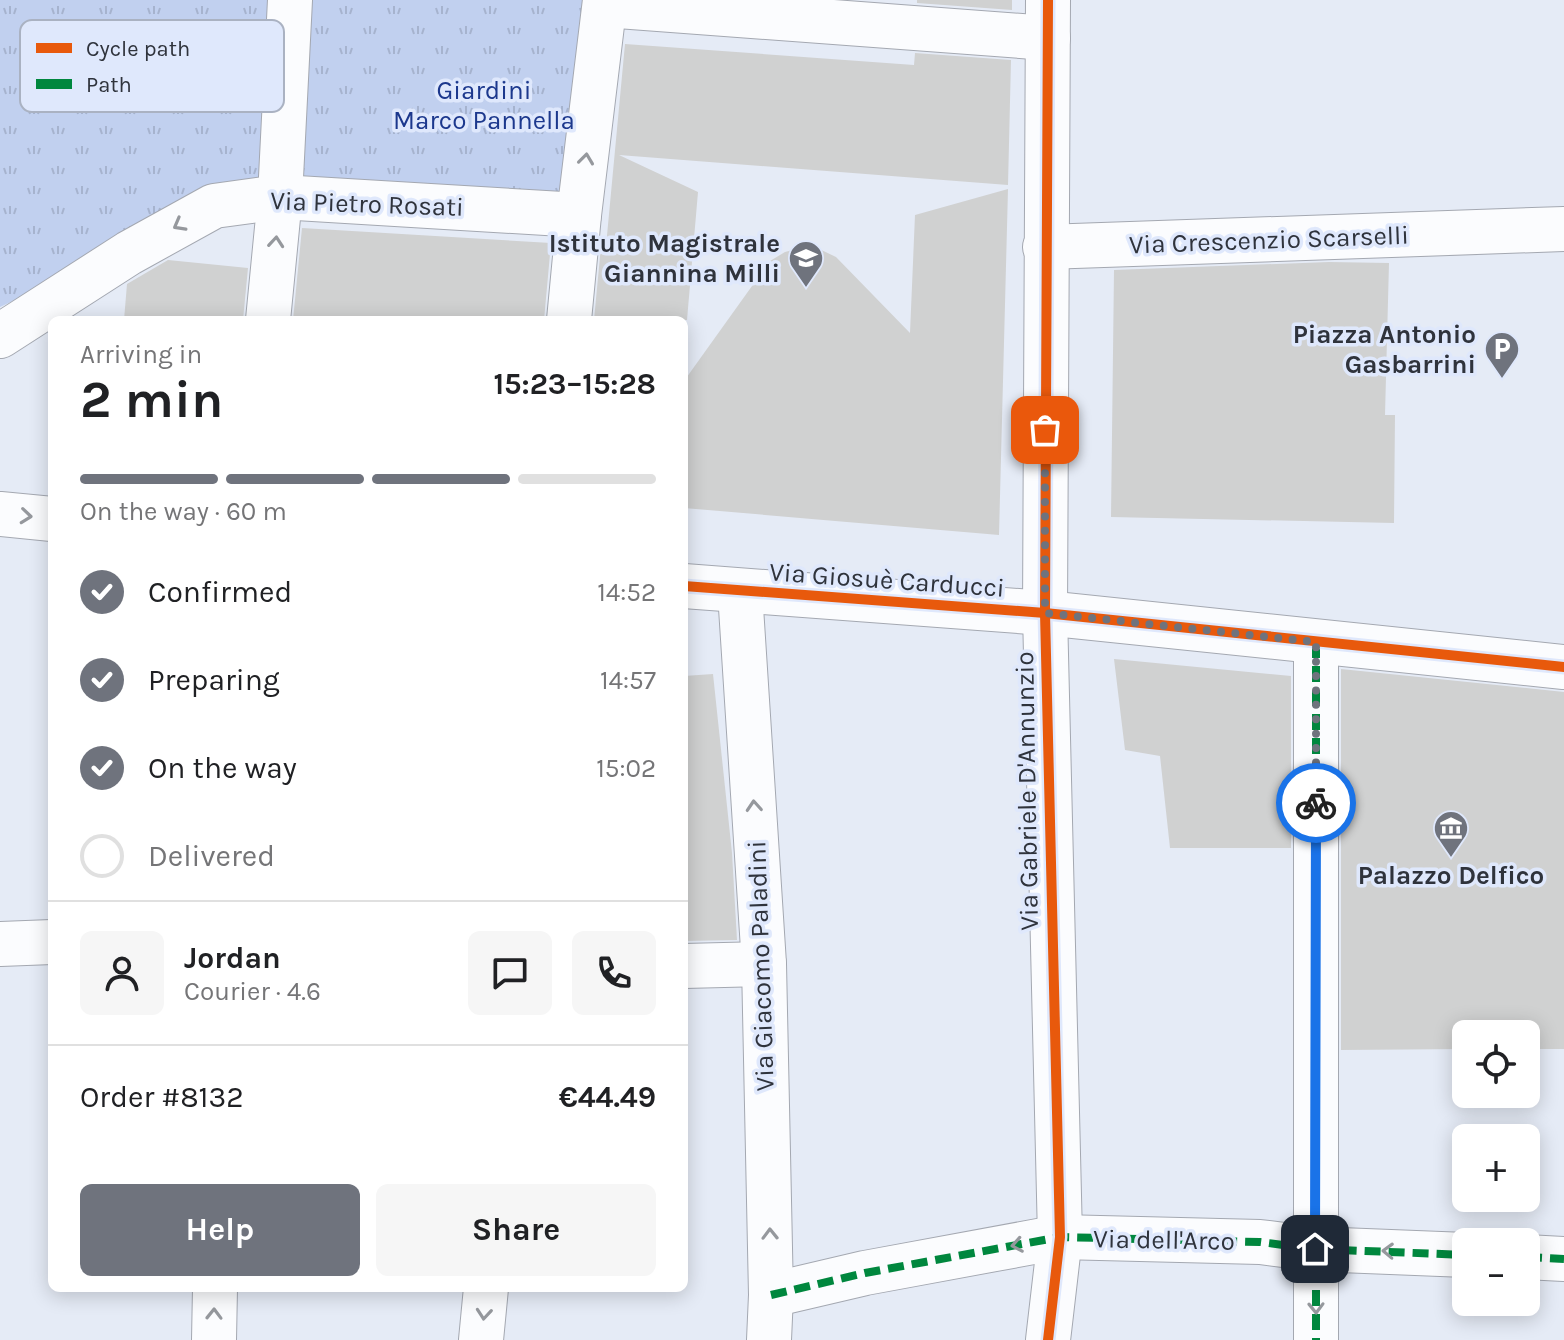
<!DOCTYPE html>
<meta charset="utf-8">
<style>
:root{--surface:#fff;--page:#f6f6f6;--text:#202124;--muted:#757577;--line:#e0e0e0;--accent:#6f737d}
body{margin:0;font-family:Karla,sans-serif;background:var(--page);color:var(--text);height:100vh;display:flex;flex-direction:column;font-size:30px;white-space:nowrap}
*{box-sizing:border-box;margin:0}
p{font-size:26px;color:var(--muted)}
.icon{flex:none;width:44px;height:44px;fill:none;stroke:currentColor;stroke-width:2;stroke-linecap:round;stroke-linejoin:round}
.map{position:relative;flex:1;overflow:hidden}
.sheet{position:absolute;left:48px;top:316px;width:640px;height:976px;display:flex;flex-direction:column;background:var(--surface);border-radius:12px;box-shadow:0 4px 20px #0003}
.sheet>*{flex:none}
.tools{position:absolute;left:1452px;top:1020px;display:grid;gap:16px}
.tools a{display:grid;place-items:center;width:88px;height:88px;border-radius:12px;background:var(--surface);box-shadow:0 4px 20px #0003;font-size:40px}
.pin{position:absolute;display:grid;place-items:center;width:68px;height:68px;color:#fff;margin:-34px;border-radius:16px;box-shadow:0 4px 12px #0006}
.courier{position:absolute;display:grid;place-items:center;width:80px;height:80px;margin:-40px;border:6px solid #1a73e8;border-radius:50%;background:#fff;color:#222;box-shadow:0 2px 10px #0007}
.summary em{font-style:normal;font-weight:700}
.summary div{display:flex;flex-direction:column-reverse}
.summary{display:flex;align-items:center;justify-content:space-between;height:136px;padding:0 32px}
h1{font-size:52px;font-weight:700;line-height:60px}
.bar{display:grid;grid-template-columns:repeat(4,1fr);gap:12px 8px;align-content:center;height:96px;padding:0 32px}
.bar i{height:10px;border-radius:6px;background:var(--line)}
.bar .on{background:var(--accent)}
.bar p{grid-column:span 4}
.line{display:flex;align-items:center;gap:20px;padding:0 32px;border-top:2px solid var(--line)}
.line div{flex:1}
.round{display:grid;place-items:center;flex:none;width:84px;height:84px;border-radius:12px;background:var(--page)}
ol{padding:0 32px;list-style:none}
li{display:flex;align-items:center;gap:24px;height:88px}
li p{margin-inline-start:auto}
li .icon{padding:8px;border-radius:50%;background:var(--accent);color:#fff;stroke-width:4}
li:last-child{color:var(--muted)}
li i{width:44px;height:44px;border:4px solid var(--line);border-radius:50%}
.primary-button{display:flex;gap:16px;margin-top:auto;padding:16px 32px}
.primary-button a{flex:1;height:92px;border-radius:12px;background:var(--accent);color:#fff;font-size:32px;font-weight:700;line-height:92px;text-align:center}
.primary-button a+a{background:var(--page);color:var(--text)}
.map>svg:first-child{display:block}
</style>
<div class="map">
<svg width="1564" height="1340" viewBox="0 0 1564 1340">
<defs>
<pattern id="grass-tufts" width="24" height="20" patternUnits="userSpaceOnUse" patternTransform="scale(2)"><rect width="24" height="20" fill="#c1d0ef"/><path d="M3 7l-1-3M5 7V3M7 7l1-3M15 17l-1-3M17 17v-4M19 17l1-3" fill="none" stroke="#a6b3ce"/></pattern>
</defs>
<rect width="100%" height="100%" fill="#e5ebf6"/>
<path fill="url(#grass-tufts)" d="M0,0H603L579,215L214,206L0,307Z"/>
<g fill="#d0d1d1">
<path d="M917,0H1012V10L917,3Z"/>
<path d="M625,44L914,65L915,53L1011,60L1008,185L619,155L698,192L687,320H594L601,246H606Z"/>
<path d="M1008,189L999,535L684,508V381L770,261L785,252L811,245L836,257L910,333L915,215Z"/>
<path d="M302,228L551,243L544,320H293Z"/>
<path d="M168,260L248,268L243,320H124L127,284Z"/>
<path d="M1329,262L1389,263L1385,415H1395L1394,523L1111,517L1114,270Z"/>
<path d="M1114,659L1291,676V848H1170L1160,756L1125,750Z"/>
<path d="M1341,669L1564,692V1049H1526V1034H1466V1049L1341,1050Z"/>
<path d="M713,674L732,853L737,940L684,941V676Z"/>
</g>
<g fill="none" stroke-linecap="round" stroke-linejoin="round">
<g stroke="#a4a8b1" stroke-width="46">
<g id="minor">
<path d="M605,5L1048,38"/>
<path d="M1045,247L1564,229"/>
<path d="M268,320L280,197L290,0"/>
<path d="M569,320L579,215L605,0"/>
<path d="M0,336L129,253L214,206L280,197L579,215"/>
<path d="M0,514L52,519"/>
<path d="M684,586L1045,613L1564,667"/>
<path d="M740,592L764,964L771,1295L769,1340"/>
<path d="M1316,642V1340"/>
<path d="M0,944L52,942"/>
<path d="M684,966L764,964"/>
<path d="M1526,1257L1564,1259"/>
<path d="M771,1295L865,1273L1060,1237L1260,1242L1315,1249L1466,1255"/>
<path d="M214,1340L215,1288"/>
<path d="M481,1340L486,1288"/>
<path d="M1048,1340L1060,1237L1045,613L1048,0"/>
</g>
</g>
<use href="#minor" stroke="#fbfcfe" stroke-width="44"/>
<g stroke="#00873e" stroke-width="8" stroke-dasharray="16 8" stroke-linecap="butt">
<path d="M1316,642V1340"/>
<path d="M1526,1257L1564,1259"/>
<path d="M771,1295L865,1273L1060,1237L1260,1242L1315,1249L1466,1255"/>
</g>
<g stroke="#dfe8fc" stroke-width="15">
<g id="cycleway">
<path d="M684,586L1045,613L1564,667"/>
<path d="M1048,1340L1060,1237L1045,613L1048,0"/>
</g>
</g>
<use href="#cycleway" stroke="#e8590c" stroke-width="10"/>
</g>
<defs><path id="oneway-chevron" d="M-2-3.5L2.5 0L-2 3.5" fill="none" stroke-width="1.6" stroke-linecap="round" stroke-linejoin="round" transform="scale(2)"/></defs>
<g stroke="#95989d">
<use href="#oneway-chevron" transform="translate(586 159) rotate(-83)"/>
<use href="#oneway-chevron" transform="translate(179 225) rotate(151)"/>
<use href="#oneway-chevron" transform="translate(276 242) rotate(-85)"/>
<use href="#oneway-chevron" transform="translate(26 516) rotate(6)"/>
<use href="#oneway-chevron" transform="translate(754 806) rotate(-94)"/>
<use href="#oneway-chevron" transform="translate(770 1234) rotate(-91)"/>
<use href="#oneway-chevron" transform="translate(1017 1245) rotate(170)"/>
<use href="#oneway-chevron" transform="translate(1388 1251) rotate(-178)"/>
<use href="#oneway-chevron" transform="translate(1316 1308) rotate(89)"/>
<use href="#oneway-chevron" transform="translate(214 1314) rotate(-89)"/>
<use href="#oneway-chevron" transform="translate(484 1314) rotate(95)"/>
</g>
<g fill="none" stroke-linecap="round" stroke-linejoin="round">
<path stroke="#6f737d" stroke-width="8" stroke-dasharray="0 14.4" d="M1045,430V613L1316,642V803"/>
<path stroke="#1a73e8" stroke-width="10" d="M1315,1249L1316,803"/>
</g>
<defs>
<g id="school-pin" transform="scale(1.8)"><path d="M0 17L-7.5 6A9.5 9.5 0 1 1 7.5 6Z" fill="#6f737d" stroke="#dfe8fc"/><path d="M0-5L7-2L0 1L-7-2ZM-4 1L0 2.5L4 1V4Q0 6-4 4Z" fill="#fff"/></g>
<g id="parking-pin" transform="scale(1.8)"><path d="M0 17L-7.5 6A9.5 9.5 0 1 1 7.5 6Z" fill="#6f737d" stroke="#dfe8fc"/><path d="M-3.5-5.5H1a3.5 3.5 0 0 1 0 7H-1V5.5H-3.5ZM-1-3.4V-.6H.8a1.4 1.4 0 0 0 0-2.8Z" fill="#fff"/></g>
<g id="museum-pin" transform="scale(1.8)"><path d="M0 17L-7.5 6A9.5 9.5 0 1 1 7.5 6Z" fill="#6f737d" stroke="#dfe8fc"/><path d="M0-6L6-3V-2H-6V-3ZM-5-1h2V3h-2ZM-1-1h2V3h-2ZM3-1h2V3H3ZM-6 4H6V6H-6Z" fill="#fff"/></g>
</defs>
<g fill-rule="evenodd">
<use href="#school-pin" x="806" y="258"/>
<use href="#parking-pin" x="1502" y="349"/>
<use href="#museum-pin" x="1451" y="828"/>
</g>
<g text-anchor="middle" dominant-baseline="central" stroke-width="7" stroke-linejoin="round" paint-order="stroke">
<g font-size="26" fill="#1c388d" stroke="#dfe8fc">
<text x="484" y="90">Giardini<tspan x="484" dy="30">Marco Pannella</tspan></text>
</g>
<g font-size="26" fill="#2f333c" stroke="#dfe8fc">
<text transform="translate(367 204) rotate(2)">Via Pietro Rosati</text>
<text transform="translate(1269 240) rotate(-2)">Via Crescenzio Scarselli</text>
<text transform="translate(887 580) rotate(4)">Via Giosuè Carducci</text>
<text transform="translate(1027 791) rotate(-91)">Via Gabriele D'Annunzio</text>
<text transform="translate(761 966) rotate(-92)">Via Giacomo Paladini</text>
<text transform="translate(1164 1240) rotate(1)">Via dell'Arco</text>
</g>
<g font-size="26" font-weight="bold" fill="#2f333c" stroke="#dfe8fc" text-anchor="end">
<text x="780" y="243">Istituto Magistrale<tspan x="780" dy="30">Giannina Milli</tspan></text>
<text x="1476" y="334">Piazza Antonio<tspan x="1476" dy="30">Gasbarrini</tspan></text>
<text x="1451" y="875" text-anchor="middle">Palazzo Delfico</text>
</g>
</g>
<rect x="20" y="20" width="264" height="92" rx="12" fill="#dfe8fc" stroke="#aab2c2" stroke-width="2"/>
<rect x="36" y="43" width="36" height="10" fill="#e8590c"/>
<rect x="36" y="79" width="36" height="10" fill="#00873e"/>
<g font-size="22" fill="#2f333c">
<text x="86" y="56">Cycle path</text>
<text x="86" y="92">Path</text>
</g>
</svg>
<div class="tools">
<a><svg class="icon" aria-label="locate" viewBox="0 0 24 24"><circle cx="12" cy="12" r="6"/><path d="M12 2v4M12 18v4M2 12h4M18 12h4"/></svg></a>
<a>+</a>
<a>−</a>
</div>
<div class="pin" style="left:1045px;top:430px;background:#ea580c"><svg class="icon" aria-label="bag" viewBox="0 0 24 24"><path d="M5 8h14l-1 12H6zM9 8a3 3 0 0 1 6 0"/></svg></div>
<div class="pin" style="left:1315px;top:1249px;background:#1f2937"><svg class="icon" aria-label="home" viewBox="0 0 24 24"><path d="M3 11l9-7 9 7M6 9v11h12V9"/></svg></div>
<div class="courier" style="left:1316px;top:803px"><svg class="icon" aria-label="bike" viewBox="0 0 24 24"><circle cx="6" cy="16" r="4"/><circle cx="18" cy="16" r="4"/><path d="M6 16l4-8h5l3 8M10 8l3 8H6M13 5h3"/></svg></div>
<section class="sheet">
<div class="summary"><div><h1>2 min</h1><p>Arriving in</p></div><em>15:23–15:28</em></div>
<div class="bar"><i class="on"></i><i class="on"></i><i class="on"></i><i></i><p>On the way · 60 m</p></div>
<ol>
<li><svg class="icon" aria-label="check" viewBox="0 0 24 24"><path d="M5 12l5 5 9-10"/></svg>Confirmed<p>14:52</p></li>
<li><svg class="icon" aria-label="check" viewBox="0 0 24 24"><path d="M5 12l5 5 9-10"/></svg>Preparing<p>14:57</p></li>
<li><svg class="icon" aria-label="check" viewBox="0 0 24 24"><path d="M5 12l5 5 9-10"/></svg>On the way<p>15:02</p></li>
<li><i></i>Delivered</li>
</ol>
<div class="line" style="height:144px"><a class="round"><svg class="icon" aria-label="person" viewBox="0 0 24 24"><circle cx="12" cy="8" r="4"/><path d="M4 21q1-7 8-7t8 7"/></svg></a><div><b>Jordan</b><p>Courier · 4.6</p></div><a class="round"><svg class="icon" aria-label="chat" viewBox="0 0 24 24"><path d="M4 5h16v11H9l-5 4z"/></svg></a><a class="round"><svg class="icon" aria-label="phone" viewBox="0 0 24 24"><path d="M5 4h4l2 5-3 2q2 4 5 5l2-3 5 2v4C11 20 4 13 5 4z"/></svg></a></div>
<div class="line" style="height:104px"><div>Order #8132</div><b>€44.49</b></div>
<div class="primary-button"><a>Help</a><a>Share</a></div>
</section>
</div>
